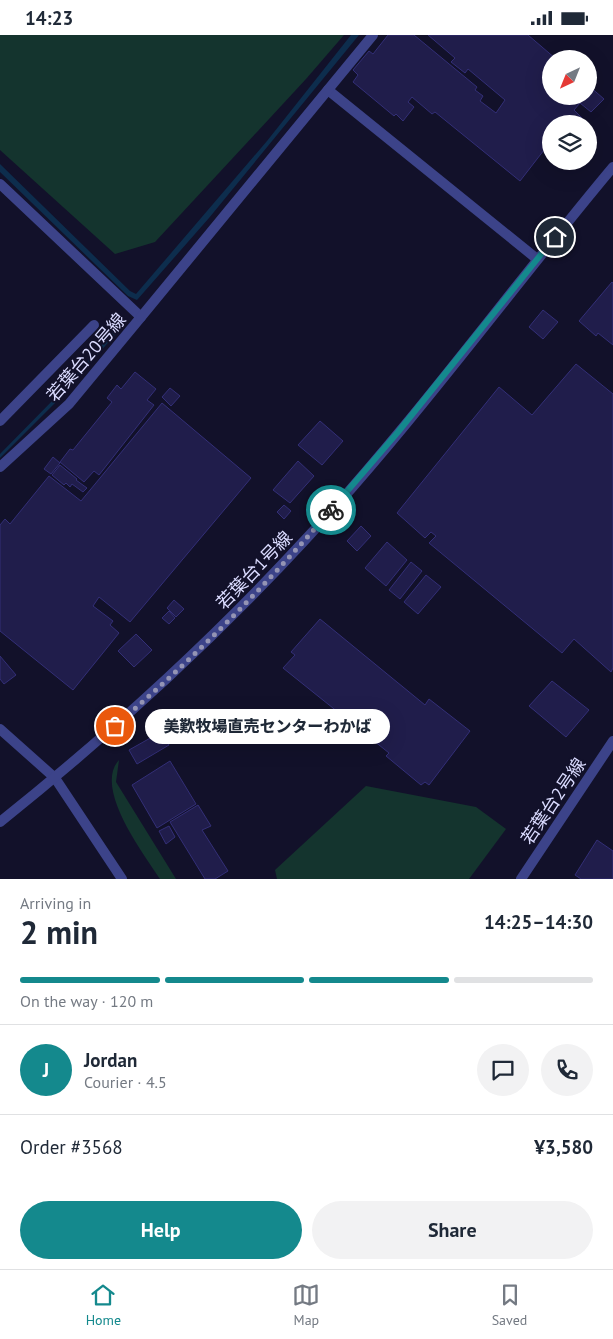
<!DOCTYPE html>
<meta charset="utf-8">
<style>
:root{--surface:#fff;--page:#f2f2f3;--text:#1f2937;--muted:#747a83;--line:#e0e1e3;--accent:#14898d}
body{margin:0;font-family:"PT Sans","Noto Sans JP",sans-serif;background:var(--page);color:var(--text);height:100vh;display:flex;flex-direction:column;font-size:19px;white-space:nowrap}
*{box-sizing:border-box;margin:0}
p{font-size:16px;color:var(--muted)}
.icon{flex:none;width:28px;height:28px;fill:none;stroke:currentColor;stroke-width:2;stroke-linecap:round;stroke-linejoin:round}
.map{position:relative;height:844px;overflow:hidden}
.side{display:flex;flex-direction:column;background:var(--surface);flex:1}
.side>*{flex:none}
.needle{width:32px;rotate:223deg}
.buttons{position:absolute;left:542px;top:15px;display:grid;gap:10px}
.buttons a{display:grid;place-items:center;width:55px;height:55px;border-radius:50%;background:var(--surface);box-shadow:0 5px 20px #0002;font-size:25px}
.pin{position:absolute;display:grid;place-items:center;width:42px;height:42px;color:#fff;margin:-21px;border:2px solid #fff;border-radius:50%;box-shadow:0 1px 5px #0007}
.courier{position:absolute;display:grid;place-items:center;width:50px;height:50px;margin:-25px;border:4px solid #14898d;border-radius:50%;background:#fff;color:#222;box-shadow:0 1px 6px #0007}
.bubble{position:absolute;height:35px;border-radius:18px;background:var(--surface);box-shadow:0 5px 20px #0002;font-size:16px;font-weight:800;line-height:35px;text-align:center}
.head em{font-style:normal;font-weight:800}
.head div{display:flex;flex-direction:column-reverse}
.head{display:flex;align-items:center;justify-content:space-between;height:85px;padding:0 20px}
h1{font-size:32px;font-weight:800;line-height:38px}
.bar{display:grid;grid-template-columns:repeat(4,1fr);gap:8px 5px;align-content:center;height:60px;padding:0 20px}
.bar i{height:6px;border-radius:4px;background:var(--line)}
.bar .on{background:var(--accent)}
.bar p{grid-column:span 4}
.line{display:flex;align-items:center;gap:12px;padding:0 20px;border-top:1px solid var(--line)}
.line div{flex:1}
.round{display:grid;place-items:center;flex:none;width:52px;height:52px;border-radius:26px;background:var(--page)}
.cta{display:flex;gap:10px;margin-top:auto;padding:10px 20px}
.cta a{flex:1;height:58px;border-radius:30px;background:var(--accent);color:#fff;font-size:20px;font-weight:800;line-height:58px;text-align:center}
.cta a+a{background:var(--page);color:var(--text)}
.status{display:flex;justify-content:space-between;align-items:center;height:35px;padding:0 25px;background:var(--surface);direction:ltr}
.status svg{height:14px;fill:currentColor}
.menu{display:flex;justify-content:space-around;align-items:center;height:70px;border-top:1px solid var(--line);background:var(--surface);font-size:14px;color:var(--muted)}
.menu a{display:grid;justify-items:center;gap:2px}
.menu .on{color:var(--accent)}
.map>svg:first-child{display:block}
</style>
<div class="status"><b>14:23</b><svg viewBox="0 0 49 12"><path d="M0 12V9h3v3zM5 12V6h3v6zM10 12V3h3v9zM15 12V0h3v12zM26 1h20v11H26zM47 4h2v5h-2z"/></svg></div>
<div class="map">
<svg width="613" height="844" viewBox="0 0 613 844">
<rect width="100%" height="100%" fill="#12112a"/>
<g fill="#14342e">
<path d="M0,0H344L306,44L155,207L115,219L0,115Z"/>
<path d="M119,725L116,747L176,844H160C144,819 93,753 119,725Z"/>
<path d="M366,751L476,772L506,794L469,844H277L275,835Z"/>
</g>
<g fill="#0d2d4d">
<path d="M351,0H359L209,183L137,265L128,261L0,137V129L130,256L136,259L267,106Z"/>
<path d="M118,291L120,294L57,366L0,423V419L57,361Z"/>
</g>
<g fill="#201d4b" stroke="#332f77">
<path d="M388,0H414L477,52L475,55L483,61L480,66L496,78L505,65L468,34L465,38L451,27L455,23L428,0H528L556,24H551V61H589V51L604,64L591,77L580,68L574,75L582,83L577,89H551V106L520,146L435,77L432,79L412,62L408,67L414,72L403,86L396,79L394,81L353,47L358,40L353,35L369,16L373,19Z"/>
<path d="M612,247L613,248V310L598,298L596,301L579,286Z"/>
<path d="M543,275L558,287L543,304L529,292Z"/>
<path d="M576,329L613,359V633L611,637L574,604L562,618L429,508L436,501L431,497L425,503L397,478L499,352L532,380Z"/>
<path d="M135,337L156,354L147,365L154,370L99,440L94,436L84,447L60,427L70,414L73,415L112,367L107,363L117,350L121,354Z"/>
<path d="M170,353L180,361L171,371L162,362Z"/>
<path d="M162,368L251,443L130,587L99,562L93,571L113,586L110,590L119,598L73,655L0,596V490L5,484L10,489L49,441L81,466Z"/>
<path d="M320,386L343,406L322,430L298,410Z"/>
<path d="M53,422L60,428L51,439L44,434Z"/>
<path d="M298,426L314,441L290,468L273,455Z"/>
<path d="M60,430L77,444L76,445L87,453L83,457L72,449L70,452L66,448L64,450L52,440Z"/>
<path d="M284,470L291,476L284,484L277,477Z"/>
<path d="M361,491L371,501L357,516L347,506Z"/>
<path d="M387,507L407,525L386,551L365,533Z"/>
<path d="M411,527L422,536L400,564L389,555Z"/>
<path d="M426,540L441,552L418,579L404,567Z"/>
<path d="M174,565L184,574L176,582L167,573Z"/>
<path d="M169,576L175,583L169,589L162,583Z"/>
<path d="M320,584L425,670L429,664L470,696L429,750L425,747L421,750L386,721L389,718L283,633L295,620L291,617Z"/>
<path d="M136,599L152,615L134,632L118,616Z"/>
<path d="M0,621L16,640L4,649L0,644Z"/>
<path d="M552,646L589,675L566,702L529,671Z"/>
<path d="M161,697L169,710L137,729L129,715Z"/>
<path d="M170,726L196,769L157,793L132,750Z"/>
<path d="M198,770L211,791L202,795L228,836L215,844H205L170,787Z"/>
<path d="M169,791L175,802L166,809L159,796Z"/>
<path d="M597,805L613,816V844H581L575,840Z"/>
</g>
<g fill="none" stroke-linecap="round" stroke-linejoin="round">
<path stroke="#3c4389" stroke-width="10" d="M0,386L94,290"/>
<g stroke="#3c4389" stroke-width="10">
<path d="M328,55L537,224"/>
<path d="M0,149L141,282L69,369L0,432"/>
<path d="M141,282L373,0"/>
</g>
<g stroke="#3c4389" stroke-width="10">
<path d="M0,694L55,743L122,844"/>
<path d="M0,787C110,699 209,609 305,505C414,388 510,255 613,132"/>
<path d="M521,844L613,706"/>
</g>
</g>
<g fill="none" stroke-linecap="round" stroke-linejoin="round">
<path stroke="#9494b4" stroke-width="5" stroke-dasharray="0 9" d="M115,691C192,625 264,553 331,475"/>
<path stroke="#14898d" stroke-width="6" d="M331,475L398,397L555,202"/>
</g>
<g text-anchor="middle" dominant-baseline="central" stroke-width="4" stroke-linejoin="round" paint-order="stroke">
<g font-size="18" fill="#dadbff" stroke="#12112a">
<text transform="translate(86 322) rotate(-49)">若葉台20号線</text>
<text transform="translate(254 535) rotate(-46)">若葉台1号線</text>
<text transform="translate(553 766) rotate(-56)">若葉台2号線</text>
</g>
</g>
</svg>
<div class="buttons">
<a><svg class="needle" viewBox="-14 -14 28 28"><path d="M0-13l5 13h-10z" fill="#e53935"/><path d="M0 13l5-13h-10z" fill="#747a83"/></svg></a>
<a><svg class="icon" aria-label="layers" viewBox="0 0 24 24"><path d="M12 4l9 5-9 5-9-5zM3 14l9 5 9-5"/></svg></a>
</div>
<div class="pin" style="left:115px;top:691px;background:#ea580c"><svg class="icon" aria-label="bag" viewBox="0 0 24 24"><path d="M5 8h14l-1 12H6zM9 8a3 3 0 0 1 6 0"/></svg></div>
<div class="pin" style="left:555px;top:202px;background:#1f2937"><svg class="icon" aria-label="home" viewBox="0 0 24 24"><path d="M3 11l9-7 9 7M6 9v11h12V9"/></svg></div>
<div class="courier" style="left:331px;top:475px"><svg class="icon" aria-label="bike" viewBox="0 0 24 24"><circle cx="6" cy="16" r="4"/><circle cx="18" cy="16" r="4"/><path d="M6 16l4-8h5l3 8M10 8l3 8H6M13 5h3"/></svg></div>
<div class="bubble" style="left:145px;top:674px;width:245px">美歎牧場直売センターわかば</div>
</div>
<section class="side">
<div class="head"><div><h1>2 min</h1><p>Arriving in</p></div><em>14:25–14:30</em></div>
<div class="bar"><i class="on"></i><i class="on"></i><i class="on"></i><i></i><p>On the way · 120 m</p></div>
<div class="line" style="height:90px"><b class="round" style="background:var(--accent);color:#fff">J</b><div><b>Jordan</b><p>Courier · 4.5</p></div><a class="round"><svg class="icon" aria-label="chat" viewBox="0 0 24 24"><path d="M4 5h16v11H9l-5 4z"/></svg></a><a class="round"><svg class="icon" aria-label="phone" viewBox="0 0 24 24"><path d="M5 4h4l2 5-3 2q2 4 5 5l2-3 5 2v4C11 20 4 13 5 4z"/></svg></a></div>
<div class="line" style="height:65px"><div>Order #3568</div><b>¥3,580</b></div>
<div class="cta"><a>Help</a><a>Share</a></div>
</section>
<nav class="menu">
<a class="on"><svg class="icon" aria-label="home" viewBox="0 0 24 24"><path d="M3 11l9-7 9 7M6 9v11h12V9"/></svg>Home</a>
<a><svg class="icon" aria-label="map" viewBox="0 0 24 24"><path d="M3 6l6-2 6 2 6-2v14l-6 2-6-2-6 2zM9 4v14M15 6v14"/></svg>Map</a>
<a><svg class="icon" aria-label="saved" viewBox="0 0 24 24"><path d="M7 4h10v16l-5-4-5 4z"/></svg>Saved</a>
</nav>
